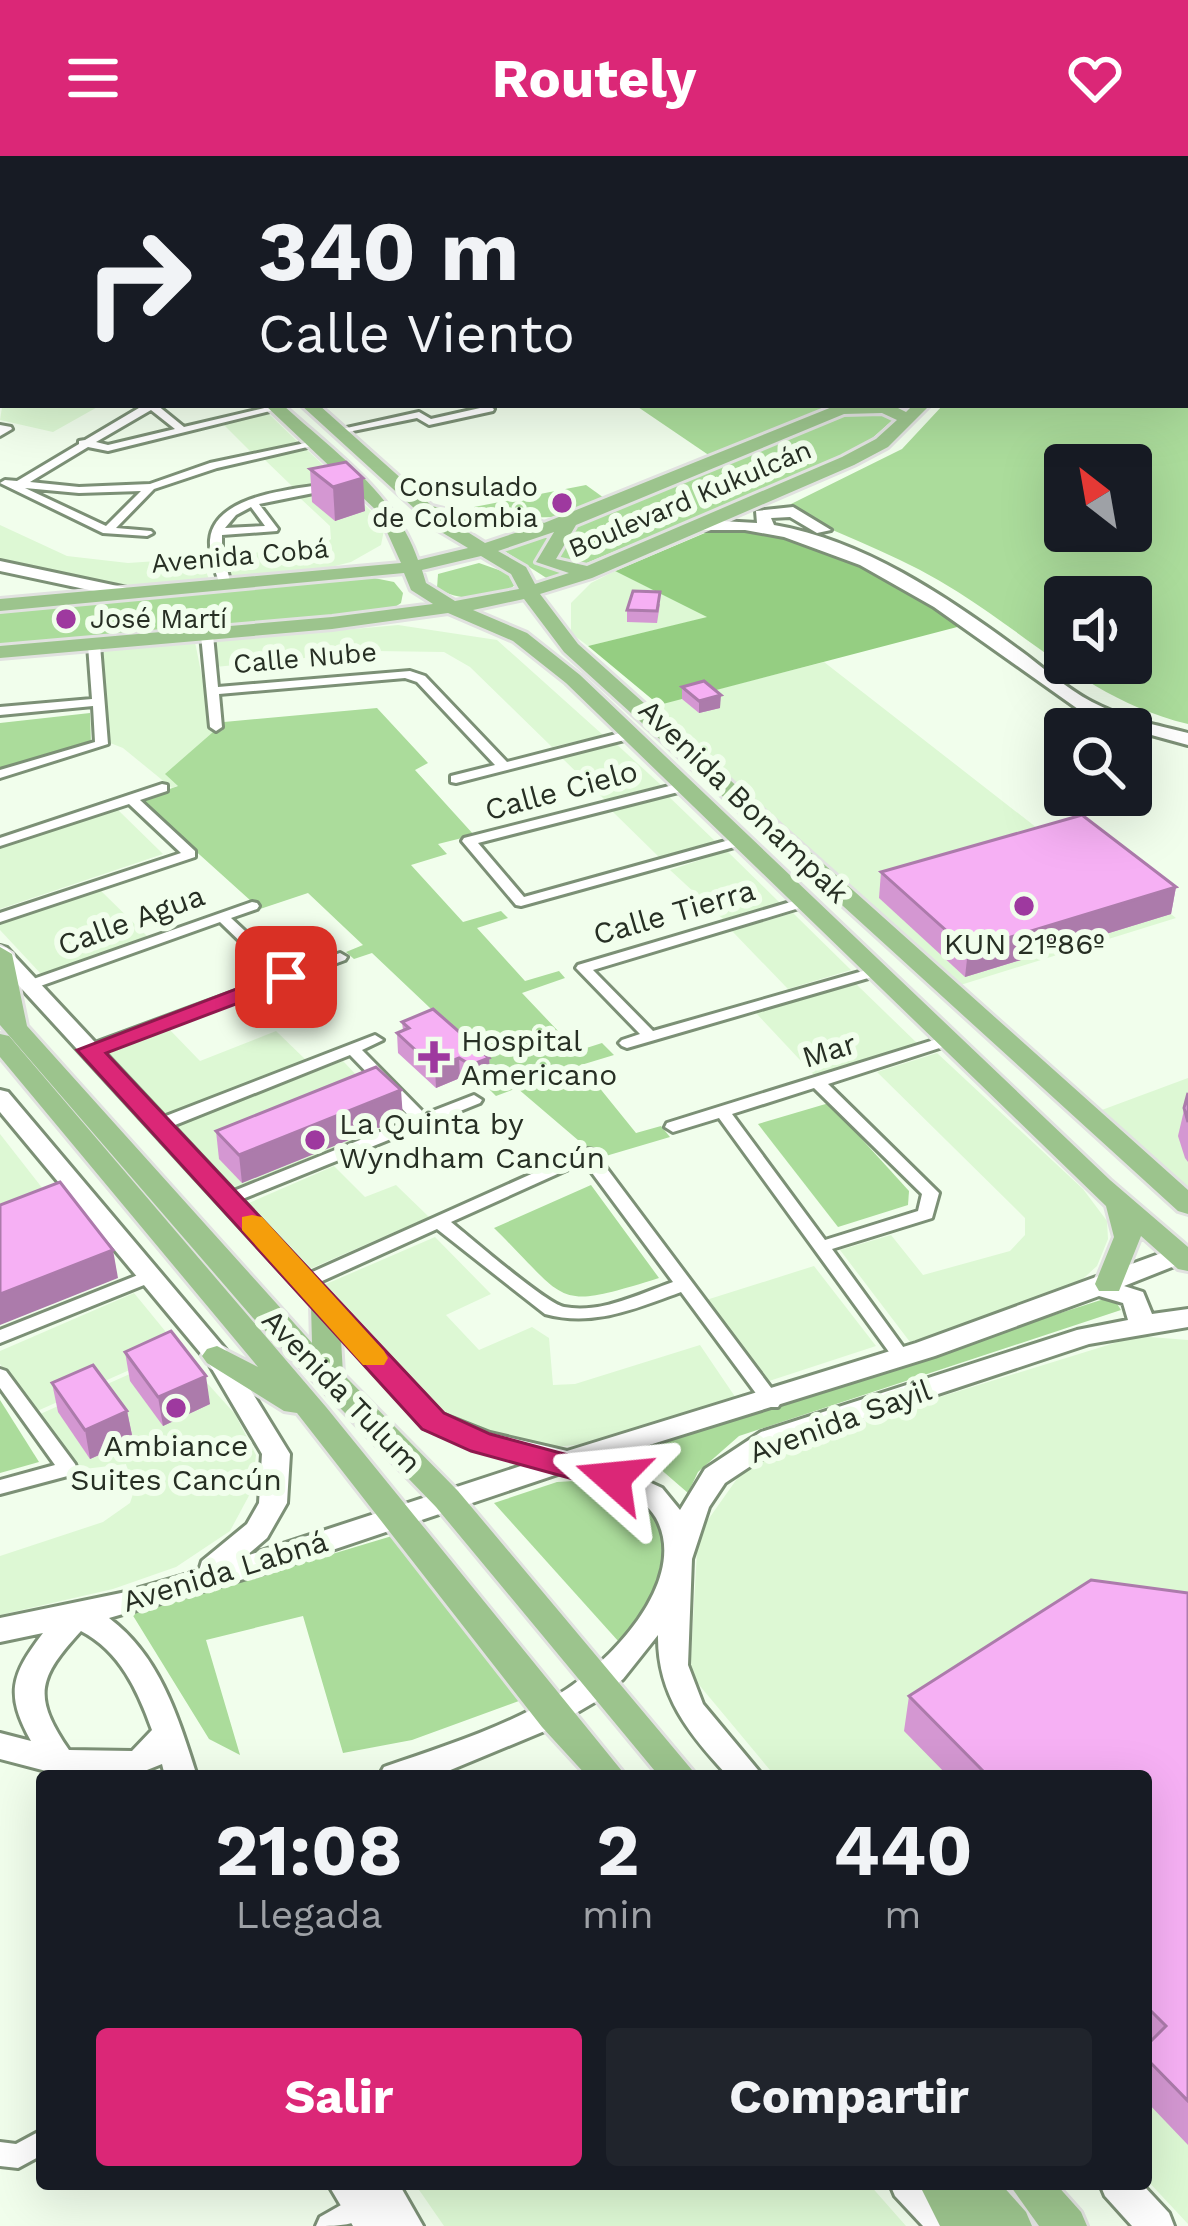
<!DOCTYPE html>
<html lang="es">
<meta charset="utf-8">
<style>
body{margin:0;font-family:"Work Sans",sans-serif;background:#20242c;color:#f1f3f6;height:100vh;display:flex;flex-direction:column;font-size:45px;white-space:nowrap}
*{box-sizing:border-box;margin:0}
p{font-size:39px;color:#9ea1a6}
.icon{flex:none;width:66px;height:66px;fill:none;stroke:currentColor;stroke-width:2;stroke-linecap:round;stroke-linejoin:round}
.map{position:relative;flex:1;overflow:hidden}
.panel{position:absolute;left:36px;top:1614px;width:1116px;height:420px;display:flex;flex-direction:column;background:#171b24;border-radius:12px;box-shadow:0 12px 48px #0002}
.panel>*{flex:none}
.guide{position:absolute;left:0px;top:0px;width:1188px;height:252px;box-shadow:0 12px 48px #0002;background:#171b24;color:#f1f3f6;overflow:hidden}
.needle{width:78px;rotate:329deg}
.buttons{position:absolute;left:1044px;top:288px;display:grid;gap:24px}
.buttons a{display:grid;place-items:center;width:108px;height:108px;border-radius:12px;background:#171b24;box-shadow:0 12px 48px #0002;font-size:60px}
.pin{position:absolute;display:grid;place-items:center;width:102px;height:102px;color:#fff;margin:-51px;border-radius:24px;box-shadow:0 6px 18px #0006}
.me{position:absolute;width:132px;margin:-66px;rotate:288deg;stroke-linejoin:round;filter:drop-shadow(0 0 9px #0008)}
.turn{display:flex;align-items:center;gap:42px;height:252px;padding:0 60px;font-size:54px}
.turn .icon{width:156px;height:156px;stroke-width:2.5}
.turn b{display:block;font-size:84px;line-height:102px}
.eta{display:flex;justify-content:space-evenly;align-items:center;height:204px;text-align:center}
.eta b{font-size:72px;font-weight:700;line-height:84px}
.cta{display:flex;gap:24px;margin-top:auto;padding:24px 60px}
.cta a{flex:1;height:138px;border-radius:12px;background:#db2777;color:#fff;font-size:48px;font-weight:700;line-height:138px;text-align:center}
.cta a+a{background:#20242c;color:#f1f3f6}
header{display:flex;justify-content:space-between;align-items:center;height:156px;padding:0 60px;background:#db2777;color:#fff;font-size:54px;font-weight:700}
.map>svg:first-child{display:block}
</style>
<header><svg class="icon" aria-label="menu" viewBox="0 0 24 24"><path d="M4 6h16M4 12h16M4 18h16"/></svg>Routely<svg class="icon" aria-label="heart" viewBox="0 0 24 24"><path d="M12 20l-8-8c-3-5 5-10 8-4 3-6 11-1 8 4z"/></svg></header>
<div class="map">
<svg width="1188" height="2070" viewBox="0 0 1188 2070">
<rect width="100%" height="100%" fill="#f1feec"/>
<!-- built -->
<g fill="#ddf8d4">
<polygon points="3,245 3,249 101,249 53,276 0,264"/>
<polygon points="269,258 299,287 251,296 222,267"/>
<polygon points="306,293 338,323 294,332 263,302"/>
<polygon points="348,332 385,369 381,389 351,406 307,417 228,424 225,399 320,392 331,383 330,370 300,342"/>
<polygon points="0,369 67,400 128,407 201,402 210,426 100,433 0,408"/>
<polygon points="615,415 709,461 588,490 571,477 571,447 591,427"/>
<polygon points="398,469 497,484 603,579 552,591 470,511 444,496 376,495 215,511 210,486"/>
<polygon points="195,486 213,576 166,618 179,629 172,632 123,592 105,585 93,496"/>
<polygon points="824,506 1055,686 1072,681 1176,762 954,831 652,550"/>
<polygon points="613,585 661,629 605,644 560,600"/>
<polygon points="666,638 716,686 659,701 610,653"/>
<polygon points="117,653 163,698 0,753 0,692"/>
<polygon points="727,695 780,747 723,763 670,714"/>
<polygon points="99,733 148,781 42,819 0,774 0,768"/>
<polygon points="793,757 851,814 788,833 732,775"/>
<polygon points="854,826 918,888 815,920 755,856"/>
<polygon points="169,873 200,905 276,875 307,905 163,963 104,899"/>
<polygon points="937,897 1083,1033 1107,1065 1108,1083 1097,1110 1074,1131 1045,1146 910,1186 840,1094 891,1079 923,1119 1010,1095 1025,1079 1025,1062 877,916"/>
<polygon points="343,905 399,964 229,1036 171,972"/>
<polygon points="1188,922 1188,1035 1091,958"/>
<polygon points="0,978 50,1042 0,1061"/>
<polygon points="334,1010 365,1041 396,1029 429,1061 303,1116 242,1050"/>
<polygon points="435,1081 491,1138 446,1159 479,1194 532,1171 549,1182 553,1229 575,1228 700,1189 742,1251 601,1286 546,1292 462,1273 435,1261 317,1132"/>
<polygon points="814,1110 876,1190 763,1227 703,1145"/>
<polygon points="134,1137 179,1192 35,1256 0,1208 0,1195"/>
<polygon points="1137,1180 1188,1184 1188,2068 1146,2023 1146,1620 775,1620 690,1518 698,1378 746,1310 901,1253"/>
<polygon points="179,1196 235,1258 256,1299 252,1334 230,1375 176,1411 113,1433 0,1459 0,1400 103,1366 130,1347 133,1338 126,1308 76,1314 38,1259"/>
<polygon points="415,2028 869,2028 906,2070 444,2070"/>
</g>
<!-- green -->
<g fill="#abdc9b" fill-rule="evenodd">
<polygon points="213,0 1188,0 1188,101 1185,3"/>
<path d="M1188 136V568C1094 545 1037 486 958 436 908 404 853 383 799 360L791 348 902 293 943 249H1185ZM1065 309H1131V375H1065ZM1065 441H1131V507H1065Z"/>
<polygon points="635,249 839,249 713,302"/>
<polygon points="872,255 896,261 859,294 548,423 503,394 851,257"/>
<polygon points="586,329 611,347 562,361 477,362 474,351"/>
<path d="M479 407 516 420V428C497 446 458 446 437 432L438 418Z"/>
<polygon points="364,420 394,426 403,437 401,447 383,459 0,492 0,452"/>
<polygon points="377,552 428,607 415,614 474,679 438,688 447,698 411,709 463,766 501,755 508,762 477,772 525,825 559,815 565,822 522,837 577,895 602,887 614,899 581,909 636,977 661,970 670,981 599,1002 517,932 496,940 487,931 505,923 372,797 354,803 346,796 363,789 308,737 260,753 139,644 178,630 165,618 213,576 222,575 224,566"/>
<polygon points="90,557 91,588 0,614 0,567"/>
<polygon points="829,947 909,1035 908,1049 838,1071 758,968"/>
<path d="M591 1029 659 1122C553 1155 570 1147 494 1072Z"/>
<polygon points="1104,1143 1116,1146 1121,1154 739,1280 698,1316 688,1337 658,1311 616,1300"/>
<polygon points="0,1244 39,1306 0,1317"/>
<path d="M591 1324C693 1346 673 1420 619 1486L494 1347 557 1326Z"/>
<polygon points="392,1380 527,1542 412,1584 343,1597 303,1460 206,1484 240,1599 209,1583 132,1458"/>
</g>
<!-- forest -->
<path fill="#95ce82" d="M712 374C807 373 885 414 961 470L659 549 588 490 707 461 615 415Z"/>
<g fill="none" stroke-linecap="round" stroke-linejoin="round">
<defs>
<g id="street">
<polygon points="200,0 209,0 212,3 203,3"/>
<rect x="0" y="62" width="3" height="6"/>
<rect x="0" y="79" width="3" height="6"/>
<polygon points="3,109 3,115 0,116 0,110"/>
<polygon points="3,145 3,152 0,153 0,146"/>
<polygon points="3,169 3,175 0,176 0,170"/>
<path d="M144 249H157L184 271 277 249 282 252 108 295 88 291 30 326 79 331 150 328 210 307 315 285 320 288 217 312 154 333 116 372 151 375 153 377 147 380 103 377 0 327 5 324 17 325 79 288V285L85 284ZM151 254 175 273 108 289 96 286ZM25 332 79 337 141 335 106 370Z"/>
<polygon points="489,250 494,253 493,255 429,269 417,262 338,278 333,275 419,256 431,263"/>
<polygon points="0,269 11,271 12,273 0,280"/>
<path d="M334 327 339 330 338 332 259 348 278 373 277 375 222 379V393L231 429 221 431C216 418 209 399 210 384 214 337 299 333 334 327ZM251 351 265 370 225 372 236 359Z"/>
<polygon points="207,475 213,479 218,531 410,515 425,520 507,606 632,574 638,578 636,581 456,627 451,626 451,620 495,609 417,526 405,522 219,538 222,571 216,575 210,571 201,479"/>
<polygon points="94,485 100,489 108,588 0,622 0,614 95,586 93,550 0,559 0,551 92,543 88,489"/>
<polygon points="685,626 690,627 690,633 478,687 524,741 740,681 747,685 745,688 521,750 516,749 462,685 464,682"/>
<polygon points="162,628 167,629 167,635 140,644 195,695 195,701 0,766 0,757 181,697 129,648 0,690 0,682"/>
<polygon points="804,742 809,743 811,746 809,749 593,814 653,875 877,811 884,815 882,818 627,892 622,890 619,887 622,884 640,878 576,812 578,809"/>
<polygon points="252,746 257,747 259,750 257,753 231,762 288,815 340,797 347,801 345,804 89,899 81,894 84,891 276,820 220,766 32,833 27,834 20,830 22,827"/>
<polygon points="375,879 383,884 362,894 425,958 474,939 482,944 480,947 230,1048 222,1043 224,1039 412,963 350,899 165,973 159,974 151,969 153,965"/>
<path d="M950 879 958 884 955 887 828 928 939 1037 932 1062 832 1093 909 1199 912 1203 909 1207H897L719 962 673 976 665 971 667 967ZM814 932 922 1038 918 1055 825 1084 732 958Z"/>
<path d="M587 993 593 994 778 1241 781 1246 778 1251H766L681 1136C635 1153 593 1171 545 1158L437 1073 311 1130H299L296 1126 299 1122ZM584 1006 673 1126C639 1138 601 1158 564 1151 545 1147 471 1082 451 1066Z"/>
<polygon points="148,1115 157,1121 154,1125 0,1187 0,1174"/>
<polygon points="0,1213 6,1215 75,1308 77,1313 75,1318 0,1338 0,1324 55,1309 0,1232"/>
<polygon points="42,1974 42,1999 18,2012 0,2010 0,1986 16,1988"/>
<path d="M364 2036 373 2039 376 2048C365 2070 340 2070 316 2070L320 2061Z"/>
</g>
<g id="secondary">
<rect x="0" y="12" width="3" height="8"/>
<path d="M793 351 831 374 817 377 790 361 771 362 774 369C863 384 946 440 1018 493 1043 511 1065 532 1092 546 1122 562 1155 569 1188 577V589L1115 569 1078 553 934 451 860 409 784 381 745 374H703L695 369 703 364 757 367 756 355Z"/>
<polygon points="0,405 127,432 135,437 127,442 0,415"/>
<path d="M0 790 7 792 442 1258 490 1277 567 1295 916 1187 1178 1091 1187 1093V1105L1124 1130 1143 1136 1152 1158 1188 1153V1171L1089 1188 781 1290 725 1327 709 1351 692 1403 688 1509 703 1548 763 1620H728C689 1578 657 1539 658 1479L623 1523 600 1543 547 1574 436 1620H379L384 1611C442 1591 503 1572 556 1540 607 1510 691 1425 656 1362 640 1334 596 1322 567 1315L261 1418 109 1462C160 1500 178 1561 197 1620H165L162 1608 132 1620H53L50 1616 0 1603V1577L31 1585C5 1538 11 1519 43 1477L0 1486V1462L126 1436 199 1415 202 1405 247 1368 259 1347 262 1298 208 1206 0 956V934L8 936 226 1194 290 1298 287 1347 267 1382 246 1400 530 1307 477 1293 424 1272 0 809ZM1099 1140 1123 1147 1128 1164 1077 1174 761 1276 705 1313 680 1354 662 1332 601 1304 935 1200ZM81 1475C120 1495 138 1535 152 1574L132 1595 69 1594C32 1540 38 1522 81 1475Z"/>
<polygon points="328,2028 399,2028 423,2070 353,2070"/>
<polygon points="890,2028 932,2028 960,2057 965,2070 923,2070 895,2040"/>
<polygon points="1100,2028 1142,2028 1169,2057 1174,2070 1132,2070 1105,2040"/>
</g>
<g id="primary">
<polygon points="49,0 61,0 62,3 50,3"/>
<polygon points="0,2 4,3 3,12 0,11"/>
<polygon points="1185,117 1188,117 1185,126"/>
<path d="M265 249H283C333 295 395 337 418 404L468 392 438 374 301 249H319L432 350 475 361 535 363 544 367 837 249H892L906 256 913 249H930L888 291 854 309 592 422 540 438 578 488 1188 1034V1058L1178 1055 564 496 524 443 473 454 527 477 580 519 1110 1024 1188 1091V1115L1178 1113 1141 1080 1119 1135H1099L1095 1128 1114 1081 1106 1050 566 527 513 485 448 457 332 473 0 502V490L332 461 433 448 411 434 404 417 0 455V443L401 407 378 356ZM882 257 897 264 876 283 842 301 587 410 556 403 576 369 844 258ZM447 363 473 371 527 373 485 387ZM554 376 536 406 569 417 535 428 526 411 498 395ZM481 400 511 418 519 433 455 445 426 427 422 414Z"/>
<polygon points="0,791 12,798 27,870 312,1187 311,1149 315,1142 335,1142 339,1149 343,1218 458,1335 697,1620 659,1620 436,1351 253,1162 0,869"/>
<polygon points="0,878 9,880 326,1251 626,1620 587,1620 542,1571 297,1257 284,1255 207,1207 202,1200 207,1193 217,1190 258,1211 0,901"/>
<polygon points="919,2028 1001,2028 1026,2056 1032,2070 940,2070"/>
<polygon points="1009,2028 1056,2028 1081,2056 1087,2070 1039,2070"/>
</g>
</defs>
<!-- street casing -->
<use href="#street" stroke="#7c9076" stroke-width="6"/>
<!-- secondary casing -->
<use href="#secondary" stroke="#7c9076" stroke-width="6"/>
<!-- primary casing -->
<use href="#primary" stroke="#e1e2e0" stroke-width="6"/>
<!-- street -->
<use href="#street" fill="#fff" fill-rule="evenodd"/>
<!-- secondary -->
<use href="#secondary" fill="#fff" fill-rule="evenodd"/>
<!-- primary -->
<use href="#primary" fill="#9cc48d" fill-rule="evenodd"/>
</g>
<!-- wall -->
<g fill="#d497d2">
<polygon points="310,313 365,355 335,365 312,346"/>
<polygon points="660,448 657,467 627,466 627,454"/>
<polygon points="682,531 720,552 699,557 682,543"/>
<polygon points="881,716 1176,731 1171,758 965,821 879,742"/>
<polygon points="402,866 489,902 490,923 472,930 460,922 436,932 398,897 397,877 403,874"/>
<polygon points="1188,937 1188,1006 1185,1002 1178,980"/>
<polygon points="403,962 242,1027 219,1003 216,975"/>
<polygon points="125,1196 210,1248 163,1270 130,1225"/>
<polygon points="52,1227 127,1255 133,1284 90,1303 58,1256"/>
<polygon points="1188,1437 1188,1989 1146,1945 1146,1620 948,1620 904,1575 909,1540"/>
</g>
<!-- shaded-wall -->
<g fill="#ac7bab">
<polygon points="363,322 365,355 335,365 333,331"/>
<polygon points="721,539 720,552 699,557 699,545"/>
<polygon points="1176,731 1171,758 965,821 968,794"/>
<polygon points="459,902 460,922 436,932 435,912"/>
<polygon points="489,902 490,923 472,930 471,909"/>
<polygon points="401,934 403,962 242,1027 239,999"/>
<polygon points="113,1094 118,1122 0,1169 0,1138"/>
<polygon points="206,1220 210,1248 163,1270 158,1241"/>
<polygon points="127,1255 133,1284 90,1303 85,1274"/>
</g>
<!-- building -->
<g fill="#f6b0f4" stroke="#ac7bab" stroke-width="3">
<polygon points="346,306 363,322 333,331 310,313"/>
<polygon points="633,435 660,436 657,455 627,454"/>
<polygon points="704,525 721,539 699,545 682,531"/>
<polygon points="1082,659 1176,731 968,794 881,716"/>
<polygon points="433,853 489,902 471,909 459,902 435,912 397,877 409,872 402,866"/>
<polygon points="376,911 401,934 239,999 216,975"/>
<polygon points="1188,937 1188,966 1184,952"/>
<polygon points="60,1026 113,1094 0,1138 0,1049"/>
<polygon points="171,1175 206,1220 158,1241 125,1196"/>
<polygon points="93,1209 127,1255 85,1274 52,1227"/>
<polygon points="1091,1424 1188,1437 1188,1945 1146,1902 1146,1890 1166,1870 1146,1850 1146,1620 988,1620 909,1540"/>
</g>
<!-- route -->
<polygon fill="#db2777" stroke="#8e194d" stroke-width="3" points="286,814 298,821 294,826 106,897 444,1257 490,1278 624,1314 628,1322 624,1330 613,1334 471,1295 422,1273 77,894"/>
<!-- slow -->
<polygon fill="#f59e0b" points="252,1059 262,1061 384,1195 388,1202 384,1209 363,1209 242,1074 242,1061"/>
<!-- markers -->
<g fill="#9e399f" stroke="#f1feec" stroke-width="4.5">
<circle cx="562" cy="347" r="12"/>
<circle cx="66" cy="463" r="12"/>
<circle cx="1024" cy="750" r="12"/>
<path d="M428 883h12v12h12v12h-12v12h-12v-12h-12v-12h12z"/>
<circle cx="315" cy="984" r="12"/>
<circle cx="176" cy="1252" r="12"/>
</g>
<g text-anchor="middle" dominant-baseline="central" stroke-width="12" stroke-linejoin="round" paint-order="stroke">
<!-- far-poi labels -->
<g font-size="27" fill="#272f24" stroke="#f1feec" text-anchor="end">
<text x="538" y="331">Consulado<tspan x="538" dy="31">de Colombia</tspan></text>
<text x="90" y="463" text-anchor="start">José Martí</text>
</g>
<!-- far-street labels -->
<g font-size="27" fill="#272f24" stroke="#f1feec">
<text transform="translate(690 343) rotate(-23)">Boulevard Kukulcán</text>
<text transform="translate(240 400) rotate(-5)">Avenida Cobá</text>
<text transform="translate(305 502) rotate(-5)">Calle Nube</text>
</g>
<!-- street labels -->
<g font-size="30" fill="#272f24" stroke="#f1feec">
<text transform="translate(561 634) rotate(-15)">Calle Cielo</text>
<text transform="translate(744 645) rotate(44)">Avenida Bonampak</text>
<text transform="translate(674 756) rotate(-16)">Calle Tierra</text>
<text transform="translate(131 764) rotate(-20)">Calle Agua</text>
<text transform="translate(829 894) rotate(-17)">Mar</text>
<text transform="translate(342 1235) rotate(46)">Avenida Tulum</text>
<text transform="translate(840 1265) rotate(-20)">Avenida Sayil</text>
<text transform="translate(225 1415) rotate(-17)">Avenida Labná</text>
</g>
<!-- poi labels -->
<g font-size="30" fill="#272f24" stroke="#f1feec">
<text x="1024" y="787">KUN 21º86º</text>
<text x="461" y="884" text-anchor="start">Hospital<tspan x="461" dy="34">Americano</tspan></text>
<text x="339" y="967" text-anchor="start">La Quinta by<tspan x="339" dy="34">Wyndham Cancún</tspan></text>
<text x="176" y="1289">Ambiance<tspan x="176" dy="34">Suites Cancún</tspan></text>
</g>
</g>
</svg>
<div class="buttons">
<a><svg class="needle" viewBox="-14 -14 28 28"><path d="M0-13l5 13h-10z" fill="#e53935"/><path d="M0 13l5-13h-10z" fill="#9ea1a6"/></svg></a>
<a><svg class="icon" aria-label="sound" viewBox="0 0 24 24"><path d="M4 9h4l5-4v14l-5-4H4zM17 9q2 3 0 6"/></svg></a>
<a><svg class="icon" aria-label="search" viewBox="0 0 24 24"><circle cx="10" cy="10" r="6"/><path d="M15 15l6 6"/></svg></a>
</div>
<div class="pin" style="left:286px;top:821px;background:#d93025"><svg class="icon" aria-label="arrive" viewBox="0 0 24 24"><path d="M6 21V4h12l-3 4 3 4H6"/></svg></div>
<svg class="me" style="left:613px;top:1322px" viewBox="-20 -20 40 40"><path d="M0-17L14 15 0 8-14 15z" fill="#db2777" stroke="#fff" stroke-width="4"/></svg>
<div class="guide">
<div class="turn"><svg class="icon" aria-label="right" viewBox="0 0 24 24"><path d="M7 20v-9h11M14 6l5 5-5 5"/></svg><div><b>340 m</b>Calle Viento</div></div>
</div>
<section class="panel">
<div class="eta">
<div><b>21:08</b><p>Llegada</p></div>
<div><b>2</b><p>min</p></div>
<div><b>440</b><p>m</p></div>
</div>
<div class="cta"><a>Salir</a><a>Compartir</a></div>
</section>
</div>
